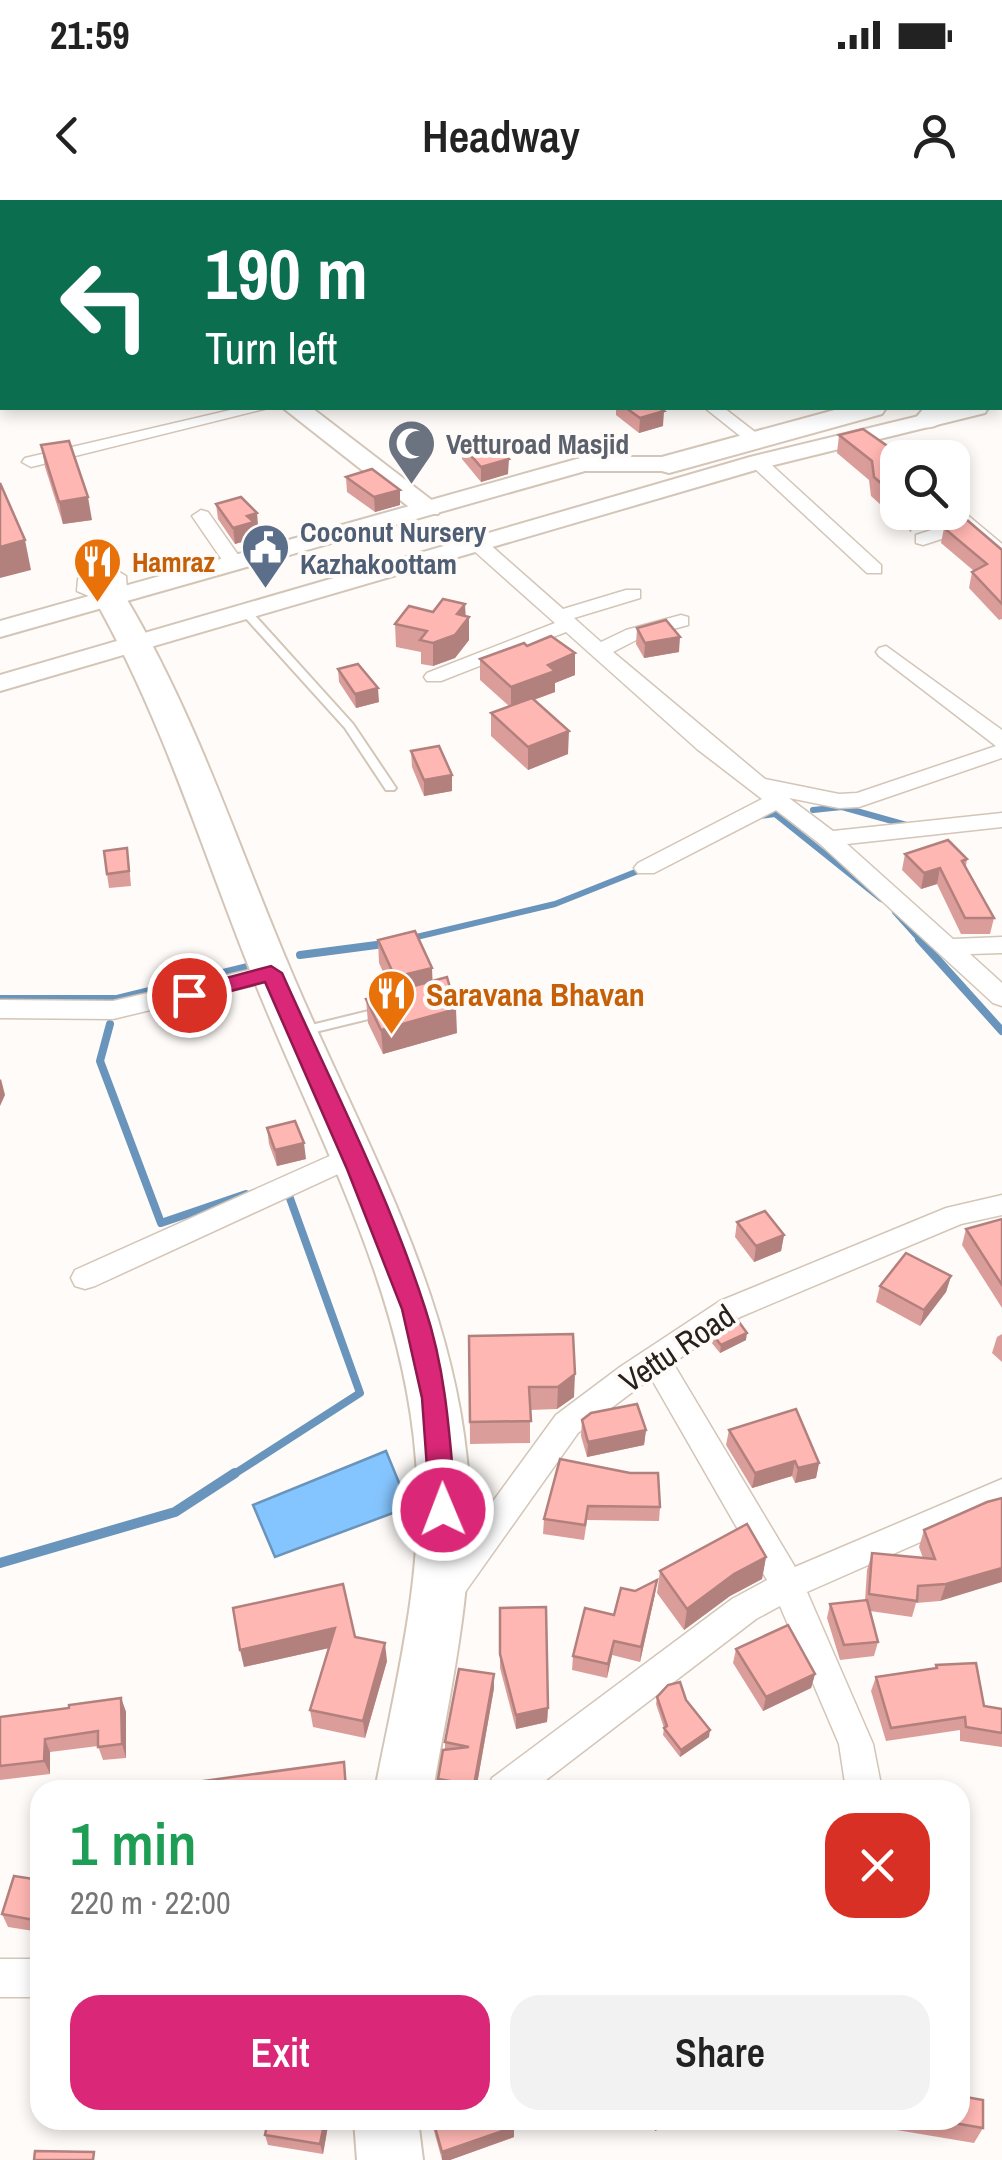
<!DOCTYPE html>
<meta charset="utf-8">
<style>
body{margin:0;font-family:"Archivo Narrow",sans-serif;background:#f2f2f2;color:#222;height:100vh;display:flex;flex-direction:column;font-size:38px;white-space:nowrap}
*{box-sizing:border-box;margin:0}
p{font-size:32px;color:#767676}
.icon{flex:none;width:55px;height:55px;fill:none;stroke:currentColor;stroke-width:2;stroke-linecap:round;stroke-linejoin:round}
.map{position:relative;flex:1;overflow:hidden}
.details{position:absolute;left:30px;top:1580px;width:940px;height:350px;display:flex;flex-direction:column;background:#fff;border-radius:30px;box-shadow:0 5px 15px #0003}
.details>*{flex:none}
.banner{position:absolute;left:0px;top:0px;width:1002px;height:210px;box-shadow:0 5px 15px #0003;background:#0b6e4f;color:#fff;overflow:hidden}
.controls{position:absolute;left:880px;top:240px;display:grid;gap:20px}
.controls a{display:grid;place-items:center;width:90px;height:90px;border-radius:20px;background:#fff;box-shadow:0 5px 15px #0003;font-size:50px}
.pin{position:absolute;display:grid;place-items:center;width:85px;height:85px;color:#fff;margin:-42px;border:5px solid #fff;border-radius:50%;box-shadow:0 2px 10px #0007}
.me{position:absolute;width:110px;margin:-55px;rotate:359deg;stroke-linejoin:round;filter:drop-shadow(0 0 8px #0008)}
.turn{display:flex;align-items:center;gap:35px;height:210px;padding:0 40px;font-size:45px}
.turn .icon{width:130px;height:130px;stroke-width:2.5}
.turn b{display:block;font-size:70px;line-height:85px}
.round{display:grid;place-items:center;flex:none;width:105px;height:105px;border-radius:30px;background:#f2f2f2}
.overview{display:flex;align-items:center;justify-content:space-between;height:170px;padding:0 40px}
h1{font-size:60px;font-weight:600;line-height:75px;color:#1e9e55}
.button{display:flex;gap:20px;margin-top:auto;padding:20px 40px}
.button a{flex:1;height:115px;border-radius:30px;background:#db2777;color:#fff;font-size:40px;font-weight:600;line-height:115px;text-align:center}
.button a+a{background:#f2f2f2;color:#222}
.status{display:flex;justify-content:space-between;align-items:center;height:70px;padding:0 50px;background:#fff;direction:ltr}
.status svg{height:28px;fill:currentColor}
header{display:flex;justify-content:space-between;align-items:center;height:130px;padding:0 40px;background:#fff;font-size:45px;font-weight:600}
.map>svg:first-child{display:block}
</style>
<div class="status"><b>21:59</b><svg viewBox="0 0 49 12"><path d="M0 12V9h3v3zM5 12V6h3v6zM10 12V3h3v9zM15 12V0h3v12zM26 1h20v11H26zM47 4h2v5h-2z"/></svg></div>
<header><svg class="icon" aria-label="back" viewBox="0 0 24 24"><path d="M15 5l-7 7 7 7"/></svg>Headway<svg class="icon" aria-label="person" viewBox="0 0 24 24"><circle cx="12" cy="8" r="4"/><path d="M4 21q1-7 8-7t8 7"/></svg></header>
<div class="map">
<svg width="1002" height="1960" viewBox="0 0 1002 1960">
<rect width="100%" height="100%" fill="#fefbf8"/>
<!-- water -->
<polygon fill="#85c5ff" stroke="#6994bb" stroke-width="2.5" points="386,1251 409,1307 275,1357 253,1305"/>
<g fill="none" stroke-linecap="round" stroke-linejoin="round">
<!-- stream-far2 -->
<g stroke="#6994bb" stroke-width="6">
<polyline points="813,610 842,607 910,626"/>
<polyline points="760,616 775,614 881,699"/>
<polyline points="895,712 922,742"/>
<polyline points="408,739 555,704 643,669"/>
</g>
<!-- stream-far1 -->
<g stroke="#6994bb" stroke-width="8">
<polyline points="919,739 1002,831"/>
<polyline points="300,755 384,744"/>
<polyline points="0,799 117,799 256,765"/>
<polyline points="110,824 100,861 161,1023 246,994"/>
<polyline points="231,1276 360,1193 287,990"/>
</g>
<!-- stream -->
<polyline stroke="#6994bb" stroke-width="10" points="0,1363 175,1312 235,1273"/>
<defs>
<g id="service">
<polygon points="246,409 250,410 353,524 396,588 394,590 386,590 345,528 242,414 242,410"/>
<polygon points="385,807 389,808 391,811 389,814 299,836 293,832 299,828"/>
</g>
<g id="minor">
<polygon points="517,0 535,0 536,2 518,2"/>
<polygon points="668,0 684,0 685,2 669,2"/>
<polygon points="841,0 857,0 858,2 842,2"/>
<polygon points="2,104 2,114 0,115 0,105"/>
<polygon points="1000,134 1002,135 1002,146 1000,145"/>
<polygon points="239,208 268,208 31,267 22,262 25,258"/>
<polygon points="705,208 724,208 764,239 761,243 749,243"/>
<polygon points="758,257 764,258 881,365 881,373 867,373 752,266 749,262"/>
<polygon points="952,302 1002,344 1002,360 966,331 923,345 916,343 916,335 956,322 946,312 952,312"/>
<polygon points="201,310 208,312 241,359 241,367 227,367 192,316"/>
<polygon points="480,340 487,342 563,409 626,390 640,390 640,398 574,418 601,442 626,430 681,415 688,417 688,425 640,438 613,452 765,579 839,594 857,593 996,546 879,456 876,452 879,448 886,446 1002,530 1002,558 859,607 839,608 789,598 833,631 1002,613 1002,627 847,644 953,739 1002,737 1002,753 970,754 1002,783 1002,806 993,803 820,644 776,610 654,673 638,673 634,668 638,663 762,599 697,549 566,432 441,481 427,481 424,477 427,473 555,423 473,350 473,342"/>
<polygon points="116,370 126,376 127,391 117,402 103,402 77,391 78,379"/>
<polygon points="271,765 283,773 280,779 113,819 0,818 0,800 113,801"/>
<polygon points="352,946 362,949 366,956 362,963 95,1086 85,1089 75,1086 71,1078 75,1070"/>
<polygon points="1002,995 1002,1015 961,1024 740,1117 673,1163 795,1367 1002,1279 1002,1306 807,1392 873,1544 882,1590 846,1590 839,1544 780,1406 756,1419 533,1590 487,1590 492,1578 732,1399 767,1380 651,1178 578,1233 458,1402 446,1407 434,1402 430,1392 434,1382 556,1215 620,1167 720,1101 946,1008"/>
<rect x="0" y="1759" width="40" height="38"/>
</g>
<g id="tertiary">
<polygon points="952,208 988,208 985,213 766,267 0,491 0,475 750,257"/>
<polygon points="584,257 669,257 681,264 669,271 585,271 0,437 0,421"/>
</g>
<g id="secondary">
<polygon points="0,1 4,2 2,17 0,16"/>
<polygon points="283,208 312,208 442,308 438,314 418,314"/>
</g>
<g id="primary">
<path d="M110 388 122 391 126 398C198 519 239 650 294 778 361 935 450 1087 467 1260 478 1370 452 1482 433 1590H375C396 1482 425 1371 416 1260 403 1087 315 933 252 775 201 647 162 518 94 398L98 391Z"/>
<polygon points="354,1920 418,1920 423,1960 357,1960"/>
</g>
<g id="trunk">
<polygon points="842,208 886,208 882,214 669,273 658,270 654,264 658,258"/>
<path d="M924 208H953C943 222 936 231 918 226L914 220Z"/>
</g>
</defs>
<!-- service casing -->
<use href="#service" stroke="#d3c5b7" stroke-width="4"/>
<!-- minor casing -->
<use href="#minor" stroke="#d3c5b7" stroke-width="3"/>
<!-- tertiary casing -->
<use href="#tertiary" stroke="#d3c5b7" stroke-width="4"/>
<!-- secondary casing -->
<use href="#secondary" stroke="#d3c5b7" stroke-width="4"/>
<!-- primary casing -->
<use href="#primary" stroke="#d3c5b7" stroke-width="4"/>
<!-- trunk casing -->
<use href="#trunk" stroke="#d3c5b7" stroke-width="4"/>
<!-- service -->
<use href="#service" fill="#fff" fill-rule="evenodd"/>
<!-- minor -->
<use href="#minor" fill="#fff" fill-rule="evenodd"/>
<!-- tertiary -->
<use href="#tertiary" fill="#fff" fill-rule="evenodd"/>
<!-- secondary -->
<use href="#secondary" fill="#fff" fill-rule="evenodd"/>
<!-- primary -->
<use href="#primary" fill="#fff" fill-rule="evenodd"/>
<!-- trunk -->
<use href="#trunk" fill="#fff" fill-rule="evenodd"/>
</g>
<!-- wall -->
<g fill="#db9d9a">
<polygon points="616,208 659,208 663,226 639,233 616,215"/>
<polygon points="839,235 898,258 898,312 948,312 947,321 924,328 914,319 911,332 871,296 869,280 837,253"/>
<polygon points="461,244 508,274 481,282 462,259"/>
<polygon points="41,245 92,320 63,324 45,267"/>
<polygon points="346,277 400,290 400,305 375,312 347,292"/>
<polygon points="216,304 257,313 258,328 254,329 255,338 235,344 218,319"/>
<polygon points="944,328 1002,350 1002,419 999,420 969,388 972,372 974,371 941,343"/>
<polygon points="433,412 465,416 469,440 455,458 433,466 421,464 421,452 396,447 395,424"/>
<polygon points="637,428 679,452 644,458 636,444"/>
<polygon points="527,446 575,453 575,475 555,483 555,492 534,500 568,554 528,570 491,536 491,513 509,506 480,480 480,459"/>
<polygon points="338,469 379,502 356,508 339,482"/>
<polygon points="411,551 452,575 452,591 424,596 412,567"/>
<polygon points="905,654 967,659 966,666 994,718 990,734 961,734 937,684 921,689 902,670"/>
<polygon points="129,663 131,686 109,688 107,674"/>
<polygon points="378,740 432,768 432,781 457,833 383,854 368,823 366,799 392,792 379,763"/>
<polygon points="267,928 306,959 277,966 269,944"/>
<polygon points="1002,1019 1002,1108 962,1045 966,1029"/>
<polygon points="737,1022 784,1035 781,1051 754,1062 735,1037"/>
<polygon points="951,1076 946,1092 920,1126 876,1102 880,1086"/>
<polygon points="573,1134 574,1197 557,1209 530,1210 530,1243 470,1244 469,1136"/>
<polygon points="712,1134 746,1140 720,1153 711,1142"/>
<polygon points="1002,1134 1002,1162 992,1153 997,1137"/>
<polygon points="582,1220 646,1230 644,1245 587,1257 581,1236"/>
<polygon points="729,1230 819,1263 816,1278 795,1283 792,1276 752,1288 726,1245"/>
<polygon points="560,1259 660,1307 659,1321 587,1320 584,1340 543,1334 544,1319"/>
<polygon points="987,1302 940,1401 916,1403 912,1417 870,1411 878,1442 874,1456 840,1460 827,1418 830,1404 865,1401 867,1370 872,1353 923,1358 919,1347 924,1330"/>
<polygon points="766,1357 762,1379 730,1396 684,1430 657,1393 660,1371"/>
<polygon points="655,1394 640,1462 612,1455 607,1478 572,1470 573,1456 614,1415"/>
<polygon points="500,1408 548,1508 547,1522 516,1529 500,1468"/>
<polygon points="355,1437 387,1461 365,1538 313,1527 310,1510 329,1448 244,1467"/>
<polygon points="736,1449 815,1474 811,1488 763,1511 733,1463"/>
<polygon points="936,1465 984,1506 1002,1509 1002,1547 960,1541 960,1530 886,1541 871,1491 876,1477 935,1468"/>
<polygon points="494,1488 476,1590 438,1590 438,1579 445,1550 445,1542"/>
<polygon points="657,1497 686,1500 709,1537 680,1557 663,1535 664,1528 656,1504"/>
<polygon points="121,1498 126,1512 126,1558 103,1560 98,1546 50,1552 50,1574 0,1580 0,1517 69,1508"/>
<polygon points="40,1680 40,1732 8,1727 2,1714"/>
<polygon points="329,1920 323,1954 268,1945 265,1935"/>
<polygon points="431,1920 512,1920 514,1927 514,1937 450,1960 442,1960"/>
<polygon points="651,1920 678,1920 655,1931"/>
<polygon points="837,1920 960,1920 983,1928 974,1943"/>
</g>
<!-- shaded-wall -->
<g fill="#b2807d">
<polygon points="664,211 663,226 639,233 640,218"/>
<polygon points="509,259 508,274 481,282 481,267"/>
<polygon points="400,290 400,305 375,312 374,297"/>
<polygon points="88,297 92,320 63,324 59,302"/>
<polygon points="948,312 947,321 924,328 927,313"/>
<polygon points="257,313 258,328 254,329 255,338 235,344 233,328 247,316"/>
<polygon points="25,340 31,370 0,378 0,347"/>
<polygon points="465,404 466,421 469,417 469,440 455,458 433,466 433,443"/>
<polygon points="680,437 679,452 644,458 645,443"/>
<polygon points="575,453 575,475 555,483 555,492 511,508 511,487 548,465"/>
<polygon points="378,488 379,502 356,508 355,494"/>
<polygon points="569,531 568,554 528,570 528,547"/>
<polygon points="452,575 452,591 424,596 424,580"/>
<polygon points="940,668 937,684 921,689 924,673"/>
<polygon points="432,768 433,792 396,801 395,777"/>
<polygon points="456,809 457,833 383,854 381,830"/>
<polygon points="1,879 5,895 0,906 0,880"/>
<polygon points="304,943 306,959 277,966 275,950"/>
<polygon points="784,1035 781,1051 754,1062 756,1046"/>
<polygon points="951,1076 946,1092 920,1126 924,1110"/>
<polygon points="747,1133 746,1140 720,1153 721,1145"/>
<polygon points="575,1174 574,1197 557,1209 558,1187"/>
<polygon points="646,1230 644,1245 587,1257 588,1242"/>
<polygon points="795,1261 792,1276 752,1288 755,1273"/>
<polygon points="819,1263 816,1278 795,1283 798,1268"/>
<polygon points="766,1357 762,1379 730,1396 684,1430 687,1409 734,1374"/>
<polygon points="1002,1368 1002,1382 940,1401 946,1384"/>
<polygon points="657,1380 655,1394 640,1462 641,1447"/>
<polygon points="335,1428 338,1446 244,1467 240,1450"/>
<polygon points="614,1441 612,1455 607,1478 608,1464"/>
<polygon points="385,1443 387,1461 365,1538 363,1521"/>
<polygon points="494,1474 494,1488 476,1590 474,1590"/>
<polygon points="815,1474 811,1488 763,1511 766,1497"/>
<polygon points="121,1498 126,1512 126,1558 122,1544"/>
<polygon points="548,1508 547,1522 516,1529 516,1515"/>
<polygon points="710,1530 709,1537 680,1557 681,1550"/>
<polygon points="45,1539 50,1552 50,1574 44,1561"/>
<polygon points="325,1920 329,1920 323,1954 320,1944"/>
<polygon points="657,1920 678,1920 655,1931"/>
<polygon points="514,1927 514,1937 450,1960 442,1960 442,1952"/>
</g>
<!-- building -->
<g fill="#ffb7b3" stroke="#b2807d" stroke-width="2.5">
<polygon points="573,0 595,0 594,2 573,2"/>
<polygon points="626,208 659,208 664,211 640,218"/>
<polygon points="863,229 899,254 908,257 898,258 898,298 874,277 872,261 839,235"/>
<polygon points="490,238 509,259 481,267 461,244"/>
<polygon points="69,241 88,297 59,302 41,245"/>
<polygon points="372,269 400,290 374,297 346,277"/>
<polygon points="0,283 25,340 0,347"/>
<polygon points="241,297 257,313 247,316 254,322 233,328 216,304"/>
<polygon points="967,320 1002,350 1002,404 972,372 987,364 944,328"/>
<polygon points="443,399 465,404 457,414 469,417 455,435 433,443 420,440 427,431 395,424 409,406 433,412"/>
<polygon points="666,420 680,437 645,443 637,428"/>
<polygon points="551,436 575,453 548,465 555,471 511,487 480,459 524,443 527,446"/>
<polygon points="358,464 378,488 355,494 338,469"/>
<polygon points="532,498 569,531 528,547 491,513"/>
<polygon points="439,546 452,575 424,580 411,551"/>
<polygon points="948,640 967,659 962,661 994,718 965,718 940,668 924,673 905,654"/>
<polygon points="127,648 129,671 107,674 104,651"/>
<polygon points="415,731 432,768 395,777 378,740"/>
<polygon points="447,777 456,809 381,830 366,799"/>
<polygon points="295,921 304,943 275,950 267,928"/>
<polygon points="765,1011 784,1035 756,1046 737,1022"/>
<polygon points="1002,1019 1002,1085 966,1029"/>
<polygon points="906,1053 951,1076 924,1110 880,1086"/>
<polygon points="736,1118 747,1133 721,1145 712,1134"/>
<polygon points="573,1134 575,1174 558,1187 529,1187 531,1221 470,1222 469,1136"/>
<polygon points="637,1204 646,1230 588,1242 582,1220 591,1213"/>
<polygon points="796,1209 819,1263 798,1268 795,1261 755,1273 729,1230"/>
<polygon points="560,1259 630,1273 658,1273 660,1307 588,1306 585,1325 544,1319"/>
<polygon points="1002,1298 1002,1368 946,1384 918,1386 917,1401 869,1394 872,1353 935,1359 924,1330 987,1302"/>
<polygon points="747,1324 766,1357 734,1374 687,1409 660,1371"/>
<polygon points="657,1380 641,1447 614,1441 608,1464 573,1456 585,1408 614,1415 621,1388 635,1391"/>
<polygon points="343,1384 355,1437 385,1443 363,1521 310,1510 335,1428 240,1450 233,1408"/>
<polygon points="867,1400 878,1442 844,1445 830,1404"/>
<polygon points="546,1407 548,1508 516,1515 500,1454 500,1408"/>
<polygon points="788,1425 815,1474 766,1497 736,1449"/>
<polygon points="976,1463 984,1506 1002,1509 1002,1533 966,1527 965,1517 891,1528 876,1477 937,1468 936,1465"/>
<polygon points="459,1469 494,1474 474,1585 438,1579 443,1550 469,1547 445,1542"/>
<polygon points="680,1482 686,1500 710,1530 681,1550 664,1528 667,1526 657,1497 668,1485"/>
<polygon points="121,1498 122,1544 98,1547 98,1531 45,1539 44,1561 0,1566 0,1517 69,1508 69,1505"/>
<polygon points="344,1562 346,1590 204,1590 203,1581"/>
<polygon points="14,1676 40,1680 39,1721 2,1714"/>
<polygon points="960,1896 983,1900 983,1928 936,1920 960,1920"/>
<polygon points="268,1920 325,1920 320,1944 265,1935"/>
<polygon points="433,1920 512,1920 514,1927 442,1952"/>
<polygon points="35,1951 94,1952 93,1960 34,1960"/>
</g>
<!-- route -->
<path fill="#db2777" stroke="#8e194d" stroke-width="2.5" d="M271 766 282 773C331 883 388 993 425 1108 447 1174 450 1242 456 1310L452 1318 443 1322 433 1318 430 1310 422 1198 402 1109 347 969 265 782 189 802 178 795 181 790Z"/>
<!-- icons -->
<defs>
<symbol id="mosque-pin" viewBox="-11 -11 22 30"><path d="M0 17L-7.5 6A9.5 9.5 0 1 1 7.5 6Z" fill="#6b7280" stroke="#fefbf8"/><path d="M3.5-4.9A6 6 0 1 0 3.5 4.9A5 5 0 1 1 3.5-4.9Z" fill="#fff"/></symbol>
<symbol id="civic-pin" viewBox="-11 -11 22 30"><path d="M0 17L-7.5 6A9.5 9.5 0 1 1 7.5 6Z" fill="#5c6f8a" stroke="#fefbf8"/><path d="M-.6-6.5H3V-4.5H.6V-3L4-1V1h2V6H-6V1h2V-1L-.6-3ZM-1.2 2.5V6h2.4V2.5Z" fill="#fff"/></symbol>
<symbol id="restaurant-pin" viewBox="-11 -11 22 30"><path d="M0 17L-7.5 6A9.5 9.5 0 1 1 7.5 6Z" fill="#e8710a" stroke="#fefbf8"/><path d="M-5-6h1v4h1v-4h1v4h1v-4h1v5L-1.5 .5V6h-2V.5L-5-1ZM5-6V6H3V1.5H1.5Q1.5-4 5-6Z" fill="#fff"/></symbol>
</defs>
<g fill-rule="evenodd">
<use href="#mosque-pin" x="384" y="216" width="55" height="75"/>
<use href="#civic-pin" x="238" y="320" width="55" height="75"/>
<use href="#restaurant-pin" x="70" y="334" width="55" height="75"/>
<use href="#restaurant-pin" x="364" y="766" width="55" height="75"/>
</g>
<g text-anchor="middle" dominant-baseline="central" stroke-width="8" stroke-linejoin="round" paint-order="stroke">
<!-- far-worship labels -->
<g font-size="28" font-weight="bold" fill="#5b616d" stroke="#fefbf8" text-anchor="start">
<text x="446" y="244">Vetturoad Masjid</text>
</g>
<!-- far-service labels -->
<g font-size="28" font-weight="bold" fill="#4e5e75" stroke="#fefbf8" text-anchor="start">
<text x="300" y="332">Coconut Nursery<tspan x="300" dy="32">Kazhakoottam</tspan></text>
</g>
<!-- far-food labels -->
<g font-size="28" font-weight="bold" fill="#c56008" stroke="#fefbf8" text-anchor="start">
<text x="132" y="362">Hamraz</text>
</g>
<!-- food labels -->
<g font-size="32" font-weight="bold" fill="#c56008" stroke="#fefbf8" text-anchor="start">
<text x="426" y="794">Saravana Bhavan</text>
</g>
<!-- street labels -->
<g font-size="32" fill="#27211c" stroke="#fefbf8">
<text transform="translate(677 1148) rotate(-34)">Vettu Road</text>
</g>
</g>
</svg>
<div class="controls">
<a><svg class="icon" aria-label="search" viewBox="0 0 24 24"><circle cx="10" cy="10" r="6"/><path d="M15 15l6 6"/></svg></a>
</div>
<div class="pin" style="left:189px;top:795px;background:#d93025"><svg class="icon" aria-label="arrive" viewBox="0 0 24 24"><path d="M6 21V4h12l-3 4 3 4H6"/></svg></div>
<svg class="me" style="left:443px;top:1310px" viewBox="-20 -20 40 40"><circle r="17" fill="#db2777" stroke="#fff" stroke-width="3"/><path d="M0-11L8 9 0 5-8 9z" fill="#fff"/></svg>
<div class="banner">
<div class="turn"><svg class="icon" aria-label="left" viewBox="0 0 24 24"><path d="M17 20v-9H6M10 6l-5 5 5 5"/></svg><div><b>190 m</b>Turn left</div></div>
</div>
<section class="details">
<div class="overview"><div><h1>1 min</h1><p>220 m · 22:00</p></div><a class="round" style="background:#d93025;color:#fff"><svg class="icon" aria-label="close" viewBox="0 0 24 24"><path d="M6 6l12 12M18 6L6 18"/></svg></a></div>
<div class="button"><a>Exit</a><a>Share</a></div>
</section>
</div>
